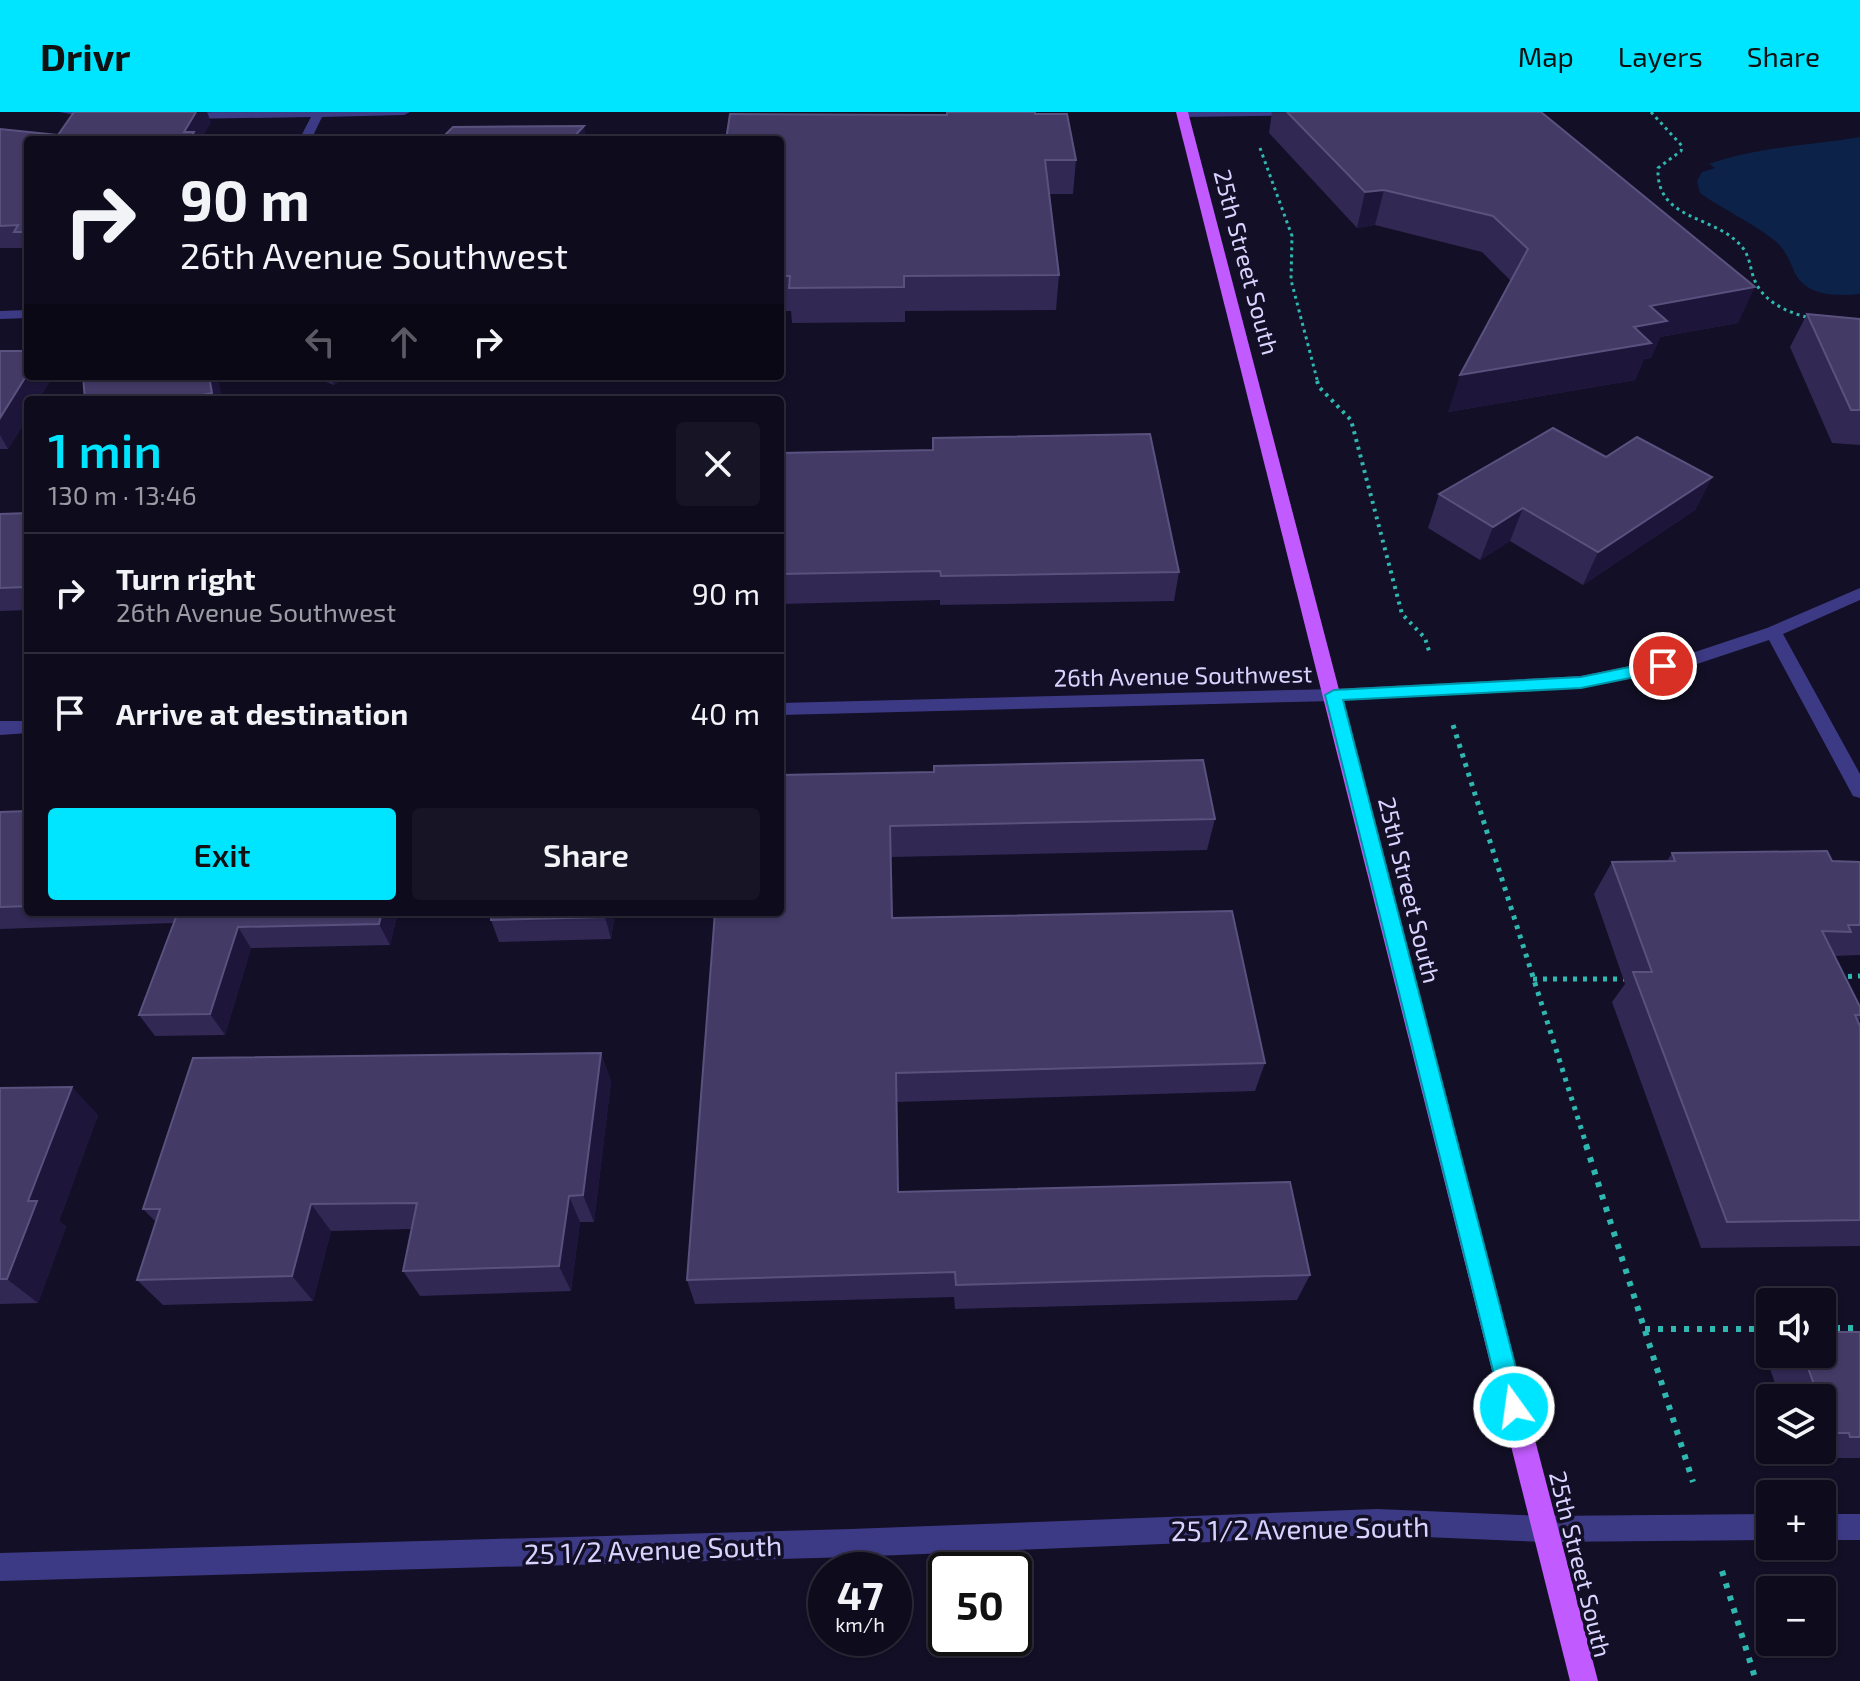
<!DOCTYPE html>
<meta charset="utf-8">
<style>
body{margin:0;font-family:"Exo 2",sans-serif;background:#171425;color:#f1f3f6;height:100vh;display:flex;flex-direction:column;font-size:30px;white-space:nowrap}
*{box-sizing:border-box;margin:0}
p{font-size:26px;color:#9b9ba3}
.icon{flex:none;width:44px;height:44px;fill:none;stroke:currentColor;stroke-width:2;stroke-linecap:round;stroke-linejoin:round}
.map{position:relative;flex:1;overflow:hidden}
.sheet{position:absolute;left:24px;top:284px;width:760px;height:520px;display:flex;flex-direction:column;background:#0e0b1c;border-radius:8px;box-shadow:0 2px 6px #0004,0 0 0 2px #2e2b3b}
.sheet>*{flex:none}
.banner{position:absolute;left:24px;top:24px;width:760px;height:244px;border-radius:8px;box-shadow:0 2px 6px #0004,0 0 0 2px #2e2b3b;background:#0e0b1c;color:#f1f3f6;overflow:hidden}
.fabs{position:absolute;left:1756px;top:1176px;display:grid;gap:16px}
.fabs a{display:grid;place-items:center;width:80px;height:80px;border-radius:8px;background:#0e0b1c;box-shadow:0 2px 6px #0004,0 0 0 2px #2e2b3b;font-size:40px}
.speed{position:absolute;left:808px;top:1440px;display:flex;gap:16px;font-size:40px;font-weight:700;text-align:center}
.speed>*{display:grid;place-content:center;width:104px;height:104px;border-radius:50%;background:#0e0b1c;box-shadow:0 2px 6px #0004,0 0 0 2px #2e2b3b;line-height:1}
.speed small{font-size:20px;font-weight:400}
.speed .limit{border:4px solid #111;border-radius:12px;background:#fff;color:#111}
.pin{position:absolute;display:grid;place-items:center;width:68px;height:68px;color:#fff;margin:-34px;border:4px solid #fff;border-radius:50%;box-shadow:0 2px 8px #0007}
.me{position:absolute;width:88px;margin:-44px;rotate:346deg;stroke-linejoin:round;filter:drop-shadow(0 0 6px #0008)}
.turn{display:flex;align-items:center;gap:28px;height:168px;padding:0 24px;font-size:36px}
.turn .icon{width:104px;height:104px;stroke-width:2.5}
.turn b{display:block;font-size:56px;line-height:68px}
.lanes{display:flex;align-items:center;height:76px;padding:0 24px;background:#0003;justify-content:center;gap:40px;direction:ltr}
.lanes .off{opacity:.35}
.round{display:grid;place-items:center;flex:none;width:84px;height:84px;border-radius:8px;background:#171425}
.summary{display:flex;align-items:center;justify-content:space-between;height:136px;padding:0 24px}
h1{font-size:48px;font-weight:600;line-height:60px;color:#00e5ff}
.primary-button{display:flex;gap:16px;margin-top:auto;padding:16px 24px}
.primary-button a{flex:1;height:92px;border-radius:8px;background:#00e5ff;color:#111;font-size:32px;font-weight:600;line-height:92px;text-align:center}
.primary-button a+a{background:#171425;color:#f1f3f6}
ul{padding:0;list-style:none}
li{display:flex;align-items:center;gap:24px;height:120px;padding:0 24px;border-top:2px solid #2e2b3b}
li div{flex:1}
li b{display:block;font-size:30px}
li em{font-style:normal}
header{display:flex;align-items:center;gap:48px;box-sizing:border-box;height:112px;padding:0 40px;background:#00e5ff;color:#111}
header strong{font-size:38px}
nav{display:flex;gap:44px;margin-inline-start:auto;font-size:28px}
.map>svg:first-child{display:block}
</style>
<header>
<strong>Drivr</strong>
<nav><a>Map</a><a>Layers</a><a>Share</a></nav>
</header>
<div class="map">
<svg width="1860" height="1569" viewBox="0 0 1860 1569">
<rect width="100%" height="100%" fill="#130f26"/>
<!-- water -->
<path fill="#0c2248" d="M1860 25V182C1837 184 1805 185 1794 159 1789 147 1785 137 1774 128 1751 110 1724 98 1700 81L1697 69 1702 60 1715 56 1709 52C1758 34 1809 34 1860 25Z"/>
<g fill="none" stroke-linecap="round" stroke-linejoin="round">
<!-- path-far3 -->
<g stroke="#2fb8b0" stroke-width="3" stroke-dasharray="3 4" stroke-linecap="butt">
<path d="M1651 0 1682 34 1681 39 1658 56C1656 110 1715 102 1742 135 1749 143 1750 154 1753 164 1761 189 1786 200 1810 206"/>
<polyline points="1260,36 1292,124 1291,168 1318,271"/>
</g>
<!-- path-far2 -->
<polyline stroke="#2fb8b0" stroke-width="4" stroke-dasharray="3 5" stroke-linecap="butt" points="1317,269 1319,275 1351,308 1402,502 1425,526 1429,539"/>
<!-- path-far1 -->
<g stroke="#2fb8b0" stroke-width="5" stroke-dasharray="4 6" stroke-linecap="butt">
<polyline points="1453,613 1587,1035"/>
<polyline points="1838,865 1860,864"/>
<polyline points="1533,867 1628,867"/>
</g>
<!-- path -->
<g stroke="#2fb8b0" stroke-width="6" stroke-dasharray="5 8" stroke-linecap="butt">
<polyline points="1586,1033 1693,1370"/>
<polyline points="1822,1216 1860,1216"/>
<polyline points="1645,1217 1770,1217"/>
<polyline points="1722,1459 1756,1569"/>
</g>
<!-- minor -->
<g fill="#3d3a85" fill-rule="evenodd">
<polygon points="59,0 95,0 106,4 100,7"/>
<polygon points="410,0 404,3 322,5 311,28 299,28 311,5 184,7 178,4 184,1 214,0"/>
<polygon points="1179,0 1331,0 1325,3 1183,5 1179,4"/>
<polygon points="28,198 28,206 0,207 0,199"/>
<polygon points="1860,476 1860,488 1783,522 1860,662 1860,686 1853,684 1769,528 1691,554 1581,576 1334,589 780,603 780,591 1334,577 1581,564 1689,542 1767,516"/>
<polygon points="0,609 28,609 28,621 0,623"/>
<polygon points="1377,1397 1545,1404 1770,1402 1770,1428 1545,1430 1377,1423 851,1445 0,1469 0,1441 851,1417"/>
<rect x="1822" y="1402" width="38" height="26"/>
</g>
<!-- major -->
<polygon fill="#c25bff" fill-rule="evenodd" points="1176,0 1188,0 1598,1569 1570,1569"/>
</g>
<!-- wall -->
<g fill="#312854">
<polygon points="1272,0 1541,0 1738,211 1660,225 1651,246 1644,247 1635,268 1448,300 1511,169 1482,140 1375,113 1357,116 1269,21"/>
<polygon points="1035,2 1076,48 1073,82 1049,82 1059,163 1056,198 905,199 905,210 792,211 791,199 780,199 780,28 947,3"/>
<polygon points="211,10 200,28 28,28 28,142 25,142 22,136 0,136 0,17 58,23"/>
<polygon points="1807,202 1860,207 1860,333 1832,331 1790,235"/>
<polygon points="0,239 53,264 38,288 28,288 28,305 8,337 0,337"/>
<polygon points="310,264 348,264 334,273"/>
<polygon points="780,341 1179,460 1174,489 940,493 940,488 780,492"/>
<polygon points="1606,345 1712,365 1695,398 1583,473 1510,429 1480,448 1428,416 1439,382"/>
<polygon points="28,401 28,498 0,499 0,402"/>
<polygon points="934,660 1215,707 1207,738 891,745 892,806 1265,951 1255,979 897,990 898,1080 1310,1163 1297,1188 955,1197 954,1185 695,1192 687,1168 715,800"/>
<polygon points="28,699 28,800 398,800 390,833 251,836 225,923 155,924 139,903 174,811 0,817 0,700"/>
<polygon points="1672,741 1860,750 1860,843 1834,844 1860,895 1860,907 1858,909 1860,914 1860,1134 1701,1136 1612,890 1625,872 1594,782 1612,750 1667,749"/>
<polygon points="615,800 611,827 499,830 491,808"/>
<polygon points="601,941 611,970 594,1110 580,1110 571,1179 420,1184 403,1159 411,1117 331,1119 313,1189 163,1193 137,1168 156,1110 143,1097"/>
<polygon points="0,976 98,1003 59,1109 66,1115 38,1191 0,1192"/>
<polygon points="1860,1220 1860,1346 1818,1346 1816,1341 1801,1342 1799,1338 1822,1338 1822,1286 1780,1286 1767,1248 1774,1242 1822,1242"/>
</g>
<!-- shaded-wall -->
<g fill="#1d163a">
<polygon points="196,0 207,0 211,10 200,28 187,28 184,20"/>
<polygon points="584,14 587,28 571,28"/>
<polygon points="1384,78 1375,113 1357,116 1365,80"/>
<polygon points="1755,175 1738,211 1660,225 1651,246 1644,247 1635,268 1448,300 1460,263 1634,215 1650,194"/>
<polygon points="28,261 28,264 53,264 38,288 28,288 28,305 8,337 0,323 0,306"/>
<polygon points="209,264 218,264 222,288 178,288"/>
<polygon points="330,264 348,264 334,273"/>
<polygon points="1712,365 1695,398 1583,473 1598,440"/>
<polygon points="1523,396 1510,429 1480,448 1493,415"/>
<polygon points="382,800 398,800 390,833 379,812"/>
<polygon points="606,800 615,800 611,827 605,805"/>
<polygon points="238,815 251,836 225,923 210,902"/>
<polygon points="601,941 611,970 594,1110 583,1083"/>
<polygon points="72,975 98,1003 59,1109 66,1115 38,1191 7,1167 28,1089"/>
<polygon points="569,1084 580,1110 571,1179 559,1154"/>
<polygon points="311,1092 331,1119 313,1189 292,1164"/>
</g>
<!-- building -->
<g fill="#433a66" stroke="#5a527e" stroke-width="2">
<polygon points="74,0 196,0 184,20 194,20 189,28 28,28 28,120 14,120 18,113 0,114 0,17 58,23"/>
<polygon points="947,0 1035,0 1035,2 1067,2 1076,48 1045,48 1059,163 904,164 904,175 789,176 790,164 780,164 780,28 726,28 730,2 947,3"/>
<polygon points="1287,0 1541,0 1755,175 1650,194 1667,209 1634,215 1651,231 1460,263 1528,137 1493,104 1384,78 1365,80"/>
<polygon points="584,14 571,28 440,28 453,15"/>
<polygon points="1807,202 1860,207 1860,298 1851,298"/>
<polygon points="0,239 28,239 28,261 0,306"/>
<polygon points="83,264 209,264 212,281 178,288 85,288"/>
<polygon points="1553,316 1606,345 1637,325 1712,365 1598,440 1523,396 1493,415 1439,382"/>
<polygon points="1150,322 1179,460 941,464 940,459 780,462 780,341 933,338 933,326"/>
<polygon points="28,401 28,469 25,475 0,476 0,402"/>
<polygon points="1203,648 1215,707 890,714 892,806 1232,799 1265,951 896,961 898,1080 1290,1070 1310,1163 956,1173 955,1160 687,1168 715,800 780,800 780,663 934,660 934,654"/>
<polygon points="28,699 28,794 0,795 0,700"/>
<polygon points="1827,739 1832,749 1860,750 1860,813 1848,813 1851,820 1822,819 1860,895 1860,903 1855,903 1860,914 1860,1108 1727,1110 1633,860 1652,860 1612,750 1675,749 1672,741"/>
<polygon points="178,800 382,800 379,812 238,815 210,902 139,903"/>
<polygon points="492,800 606,800 605,805 491,808"/>
<polygon points="601,941 583,1083 569,1084 559,1154 403,1159 417,1091 311,1092 292,1164 137,1168 160,1097 143,1097 193,946"/>
<polygon points="72,975 28,1089 37,1089 7,1167 0,1167 0,976"/>
<polygon points="1822,1220 1860,1220 1860,1325 1850,1325 1849,1321 1833,1321 1822,1293 1822,1286 1819,1286 1803,1242 1822,1242"/>
</g>
<!-- route -->
<polygon fill="#00e5ff" stroke="#0095a6" stroke-width="2" points="1663,548 1671,554 1669,558 1581,576 1343,588 1526,1295 1522,1303 1514,1306 1506,1303 1502,1295 1325,583 1334,578 1581,565"/>
<g text-anchor="middle" dominant-baseline="central" stroke-width="7" stroke-linejoin="round" paint-order="stroke">
<!-- street labels -->
<g font-size="24" fill="#d9d4ff" stroke="#130f26">
<text transform="translate(1247 150) rotate(75)">25th Street South</text>
<text transform="translate(1183 563) rotate(-1)">26th Avenue Southwest</text>
<text transform="translate(1410 778) rotate(76)">25th Street South</text>
<text transform="translate(1581 1452) rotate(76)">25th Street South</text>
</g>
<!-- near-street labels -->
<g font-size="28" fill="#d9d4ff" stroke="#130f26">
<text transform="translate(1300 1416) rotate(-1)">25 1/2 Avenue South</text>
<text transform="translate(653 1437) rotate(-2)">25 1/2 Avenue South</text>
</g>
</g>
</svg>
<div class="fabs">
<a><svg class="icon" aria-label="sound" viewBox="0 0 24 24"><path d="M4 9h4l5-4v14l-5-4H4zM17 9q2 3 0 6"/></svg></a>
<a><svg class="icon" aria-label="layers" viewBox="0 0 24 24"><path d="M12 4l9 5-9 5-9-5zM3 14l9 5 9-5"/></svg></a>
<a>+</a>
<a>−</a>
</div>
<div class="speed"><div>47<small>km/h</small></div><div class="limit">50</div></div>
<div class="pin" style="left:1663px;top:554px;background:#d93025"><svg class="icon" aria-label="arrive" viewBox="0 0 24 24"><path d="M6 21V4h12l-3 4 3 4H6"/></svg></div>
<svg class="me" style="left:1514px;top:1295px" viewBox="-20 -20 40 40"><circle r="17" fill="#00e5ff" stroke="#fff" stroke-width="3"/><path d="M0-11L8 9 0 5-8 9z" fill="#fff"/></svg>
<div class="banner">
<div class="turn"><svg class="icon" aria-label="right" viewBox="0 0 24 24"><path d="M7 20v-9h11M14 6l5 5-5 5"/></svg><div><b>90 m</b>26th Avenue Southwest</div></div>
<div class="lanes"><svg class="icon off" aria-label="left" viewBox="0 0 24 24"><path d="M17 20v-9H6M10 6l-5 5 5 5"/></svg><svg class="icon off" aria-label="ahead" viewBox="0 0 24 24"><path d="M12 20V5M6 11l6-6 6 6"/></svg><svg class="icon" aria-label="right" viewBox="0 0 24 24"><path d="M7 20v-9h11M14 6l5 5-5 5"/></svg></div>
</div>
<section class="sheet">
<div class="summary"><div><h1>1 min</h1><p>130 m · 13:46</p></div><a class="round"><svg class="icon" aria-label="close" viewBox="0 0 24 24"><path d="M6 6l12 12M18 6L6 18"/></svg></a></div>
<ul>
<li><svg class="icon" aria-label="right" viewBox="0 0 24 24"><path d="M7 20v-9h11M14 6l5 5-5 5"/></svg><div><b>Turn right</b><p>26th Avenue Southwest</p></div><em>90 m</em></li>
<li><svg class="icon" aria-label="arrive" viewBox="0 0 24 24"><path d="M6 21V4h12l-3 4 3 4H6"/></svg><div><b>Arrive at destination</b></div><em>40 m</em></li>
</ul>
<div class="primary-button"><a>Exit</a><a>Share</a></div>
</section>
</div>
